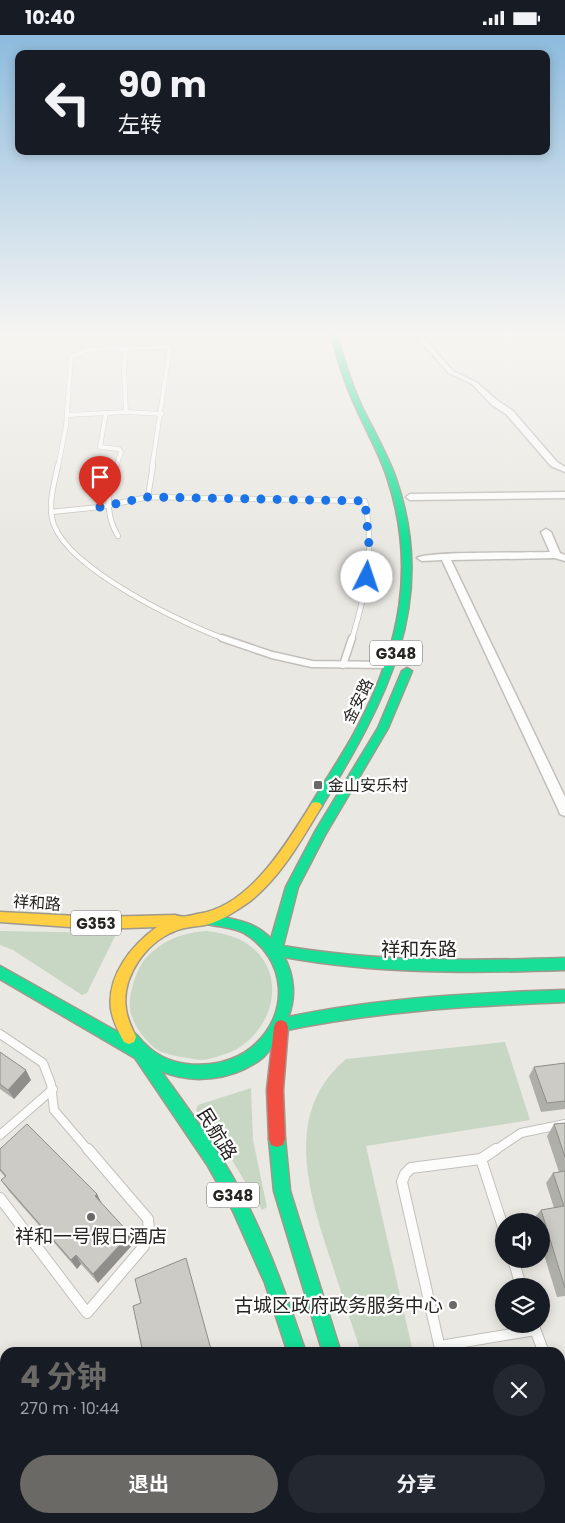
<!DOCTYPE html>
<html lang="zh">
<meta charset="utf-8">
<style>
body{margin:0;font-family:Poppins,"Noto Sans SC",sans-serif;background:#242831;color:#f1f3f6;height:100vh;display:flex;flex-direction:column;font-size:19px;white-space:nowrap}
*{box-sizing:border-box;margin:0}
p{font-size:16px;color:#9ea1a6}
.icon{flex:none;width:28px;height:28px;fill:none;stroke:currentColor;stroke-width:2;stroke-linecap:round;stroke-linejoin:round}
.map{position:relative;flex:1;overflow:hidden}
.sheet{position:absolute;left:0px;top:1312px;width:565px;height:176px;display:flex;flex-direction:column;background:#171b24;border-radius:15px 15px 0 0;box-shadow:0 2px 12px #0003}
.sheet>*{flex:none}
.guide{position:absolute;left:15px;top:15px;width:535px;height:105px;border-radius:10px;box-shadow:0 2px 12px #0003;background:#171b24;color:#f1f3f6;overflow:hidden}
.buttons{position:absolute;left:495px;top:1178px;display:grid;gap:10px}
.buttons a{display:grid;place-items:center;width:55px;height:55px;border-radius:50%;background:#171b24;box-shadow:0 2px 12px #0003;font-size:25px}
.pin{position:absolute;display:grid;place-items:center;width:42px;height:42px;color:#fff;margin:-51px -21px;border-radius:50% 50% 50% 0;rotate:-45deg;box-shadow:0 0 5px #0007}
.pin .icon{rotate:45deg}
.me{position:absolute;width:55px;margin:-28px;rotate:4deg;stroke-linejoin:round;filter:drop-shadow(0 0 4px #0008)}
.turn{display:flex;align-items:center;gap:18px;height:105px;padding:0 20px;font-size:22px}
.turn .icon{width:65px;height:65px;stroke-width:2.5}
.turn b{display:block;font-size:35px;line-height:42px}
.round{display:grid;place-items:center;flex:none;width:52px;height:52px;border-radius:26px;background:#242831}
.summary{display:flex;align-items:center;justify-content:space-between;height:85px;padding:0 20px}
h1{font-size:30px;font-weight:700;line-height:38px;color:#6b6965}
.primary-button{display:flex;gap:10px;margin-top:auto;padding:10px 20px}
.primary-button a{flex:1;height:58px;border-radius:30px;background:#6b6965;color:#fff;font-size:20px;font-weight:700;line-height:58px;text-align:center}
.primary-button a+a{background:#242831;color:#f1f3f6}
.status{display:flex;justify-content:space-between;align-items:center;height:35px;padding:0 25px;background:#171b24;direction:ltr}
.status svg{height:14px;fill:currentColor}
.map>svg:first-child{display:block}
</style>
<div class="status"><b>10:40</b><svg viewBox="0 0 49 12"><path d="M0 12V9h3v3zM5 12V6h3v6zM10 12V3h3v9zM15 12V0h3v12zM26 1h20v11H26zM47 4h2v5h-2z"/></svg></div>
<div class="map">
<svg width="565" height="1488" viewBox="0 0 565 1488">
<rect width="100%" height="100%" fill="#eae8e2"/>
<!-- green -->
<g fill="#c8d6c4">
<polygon points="0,896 111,898 115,901 87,958 82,960 13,915 0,910"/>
<path d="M206 896C224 898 241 902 255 915 291 949 266 1008 222 1020 216 1022 207 1025 200 1025 189 1023 170 1021 159 1016 146 1008 131 988 130 973 128 961 137 932 146 923 163 905 182 898 206 896Z"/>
<path d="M505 1007 530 1085 366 1111 413 1317H361C351 1287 341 1257 331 1226 309 1158 282 1078 346 1024Z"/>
<polygon points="251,1053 253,1105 267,1172 262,1175 226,1115 196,1075 198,1070"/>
</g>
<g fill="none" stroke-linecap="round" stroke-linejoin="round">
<defs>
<g id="lane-far4">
<polyline points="126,314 124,336 126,377"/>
<polyline points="106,378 100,412 119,414 121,417 116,432"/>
<polyline points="67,380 126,377 162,379"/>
<polyline points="58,432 66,391 71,322 87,315 170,312 152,432"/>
</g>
<g id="lane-far3">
<path d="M58 430C54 449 47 472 54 490 71 535 181 588 225 604"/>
<path d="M116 430C108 455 104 478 118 501"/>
<polyline points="148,462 153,430"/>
<path d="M51 477 100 472 148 462 365 466C375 514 366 558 352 604"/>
</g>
<g id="lane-far2">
<polyline points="222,603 272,620 312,629 388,630"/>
<polyline points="343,630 352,603"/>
</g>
<g id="lane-far1">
<polyline points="0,999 43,1028 51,1049 54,1075 89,1116"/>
<polyline points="0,1100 53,1054"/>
<polyline points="494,1116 521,1098 565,1089"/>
</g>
<g id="lane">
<polyline points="481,1124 504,1195"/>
<polyline points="0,1163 87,1278 144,1211 149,1196 148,1184 88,1114"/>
<polyline points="513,1224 521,1251"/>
<polyline points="533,1289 544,1318"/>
<polyline points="440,1311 535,1295"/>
<polyline points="441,1318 402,1147 405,1139 411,1133 481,1124 496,1114"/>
<polyline points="0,1337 5,1338"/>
<polyline points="560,1350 565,1359"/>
<polyline points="95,1484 95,1488"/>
<polyline points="504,1484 534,1488"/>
</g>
<g id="street">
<polygon points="419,303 423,303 453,336 476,347 498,366 512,375 557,427 565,432 565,437 551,431 506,379 492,370 472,349 449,338 419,305"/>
<polygon points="565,457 565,463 410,465 406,462 410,459"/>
<path d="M546 494 551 497 560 518 565 520V526L555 523 451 525 565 762V781L560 779 559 776 442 525 422 526 417 523C426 516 531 518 550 517L541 497Z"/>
</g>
<g id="fast">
<path d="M331 298H337C343 323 350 346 361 370 372 393 386 417 395 441 440 569 385 667 320 774H312L310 771C325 745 343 720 357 693 400 612 417 531 387 442 379 417 365 394 355 370 344 347 337 323 331 298Z"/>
<path d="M407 633 412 636 388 693 325 800 298 852 283 911C376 927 470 926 565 923V935C471 938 377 939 284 922 294 940 296 963 288 982 380 963 472 958 565 955V967C470 971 376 976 282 996 276 1005 270 1017 261 1024 233 1045 193 1050 161 1036 191 1078 222 1119 245 1165 270 1214 288 1265 306 1318H288L265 1248 233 1176 208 1131 135 1023 0 944V931L123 1000 124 997 129 995C137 998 140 1005 146 1010 157 1021 171 1027 186 1029 208 1032 234 1027 251 1013 291 981 288 924 244 898 233 892 219 892 207 889L202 888 201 884 202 880 207 879C230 884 254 885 271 904L286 852 316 795 378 693 402 636Z"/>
<polygon points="277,1096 283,1098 285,1104 290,1156 341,1318 323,1318 274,1156 269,1104 271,1098"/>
<polygon points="338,1484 359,1484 360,1488 339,1488"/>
<polygon points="377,1484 398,1484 399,1488 378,1488"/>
</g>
<path id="slow" d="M316 767 320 768 322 771 320 774C300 807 280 843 249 867 237 875 223 885 209 889 198 892 186 891 175 896 146 907 121 942 126 974 127 984 132 993 136 1002L134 1007 129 1009 124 1007C118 996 113 986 111 974 107 940 132 910 157 892L98 894 0 887V877L98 882 175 880C183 883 189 881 197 879 249 873 287 808 312 768Z"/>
<polygon id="jam" points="281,985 286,987 288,992 283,1055 285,1104 283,1110 277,1112 271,1110 269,1104 267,1055 274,992 276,987"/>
</defs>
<!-- lane-far4 casing -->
<use href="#lane-far4" stroke="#c2c0bc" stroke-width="5"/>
<!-- lane-far3 casing -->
<use href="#lane-far3" stroke="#c2c0bc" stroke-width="6"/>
<!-- lane-far2 casing -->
<use href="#lane-far2" stroke="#c2c0bc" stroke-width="9"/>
<!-- lane-far1 casing -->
<use href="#lane-far1" stroke="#c2c0bc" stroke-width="10"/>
<!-- lane casing -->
<use href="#lane" stroke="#c2c0bc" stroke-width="12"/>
<!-- street casing -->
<use href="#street" stroke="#c2c0bc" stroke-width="3"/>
<!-- fast casing -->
<use href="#fast" stroke="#9e998c" stroke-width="3"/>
<!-- slow casing -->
<use href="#slow" stroke="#9e998c" stroke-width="3"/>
<!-- jam casing -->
<use href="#jam" stroke="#9e998c" stroke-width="3"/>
<!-- lane-far4 -->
<use href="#lane-far4" stroke="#fcfcfb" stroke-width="4"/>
<!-- lane-far3 -->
<use href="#lane-far3" stroke="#fcfcfb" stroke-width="4.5"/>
<!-- lane-far2 -->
<use href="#lane-far2" stroke="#fcfcfb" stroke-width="6"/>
<!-- lane-far1 -->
<use href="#lane-far1" stroke="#fcfcfb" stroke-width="8"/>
<!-- lane -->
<use href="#lane" stroke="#fcfcfb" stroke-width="10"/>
<!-- street -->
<use href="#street" fill="#fcfcfb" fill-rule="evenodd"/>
<!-- fast -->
<use href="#fast" fill="#16e098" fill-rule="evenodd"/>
<!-- slow -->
<use href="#slow" fill="#ffcf43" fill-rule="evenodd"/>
<!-- jam -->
<use href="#jam" fill="#f24e42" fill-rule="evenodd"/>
</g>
<!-- wall -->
<g fill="#afafaa">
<polygon points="0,1017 31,1045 14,1064 0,1054"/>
<polygon points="565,1028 565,1074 541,1077 529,1041 534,1032"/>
<polygon points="565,1088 565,1261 557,1262 541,1210 541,1186 534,1186 533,1184 541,1175 554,1173 546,1148 553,1138 559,1137 547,1101 554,1089"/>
<polygon points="0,1114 97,1159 101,1168 134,1208 98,1248 81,1229 77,1234 9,1156 1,1145 5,1142 0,1136"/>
</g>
<!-- shaded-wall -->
<g fill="#8f8e8b">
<polygon points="26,1035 31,1045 14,1064 8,1055"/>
<polygon points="97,1159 102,1169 95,1161"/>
<polygon points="130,1199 134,1208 98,1248 93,1239"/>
<polygon points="76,1220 81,1229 77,1234 71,1225"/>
</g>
<!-- building -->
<g fill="#cccbc6" stroke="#8f8e8b">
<polygon points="0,1017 26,1035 8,1055 0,1049"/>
<polygon points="565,1028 565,1066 547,1068 534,1032"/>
<polygon points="565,1088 565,1122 554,1089"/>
<polygon points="27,1089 97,1159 95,1161 130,1199 93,1239 76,1220 71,1225 1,1145 6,1141 0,1134 0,1114"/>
<polygon points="565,1136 565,1253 541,1175 564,1171 553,1138"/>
<polygon points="186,1223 212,1318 143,1318 133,1271 141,1268 135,1244"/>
<polygon points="114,1484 248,1484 249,1488 115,1488"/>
</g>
<!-- sky -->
<linearGradient id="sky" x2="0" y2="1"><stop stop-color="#8dbbde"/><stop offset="0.59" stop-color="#f6f5f2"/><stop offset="1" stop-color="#f6f5f2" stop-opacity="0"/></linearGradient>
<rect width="565" height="506" fill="url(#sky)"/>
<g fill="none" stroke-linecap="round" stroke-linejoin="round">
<!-- route -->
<polyline stroke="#1a73e8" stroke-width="9" stroke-dasharray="0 16.2" points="100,472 148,462 365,466 369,510 367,542"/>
</g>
<!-- markers -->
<g fill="#6b6965" stroke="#fff" stroke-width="2">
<rect x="313" y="745" width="10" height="10" rx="2.5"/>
<circle cx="91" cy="1182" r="5"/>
<circle cx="453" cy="1270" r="5"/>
</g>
<g text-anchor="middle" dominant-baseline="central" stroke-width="4.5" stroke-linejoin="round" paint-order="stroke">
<!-- shield labels -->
<g fill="#fff" stroke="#686664" stroke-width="1">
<rect x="370" y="605.5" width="52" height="25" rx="4"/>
<rect x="71" y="875.5" width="50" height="25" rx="4"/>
<rect x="207" y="1147.5" width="52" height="25" rx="4"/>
</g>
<g font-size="15" font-weight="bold" fill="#272521">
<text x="396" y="618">G348</text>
<text x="96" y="888">G353</text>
<text x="233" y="1160">G348</text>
</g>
<!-- street labels -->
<g font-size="16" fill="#272521" stroke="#fff">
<text transform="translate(358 666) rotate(-64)">金安路</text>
<text transform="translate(37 868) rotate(4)">祥和路</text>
</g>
<!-- poi labels -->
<g font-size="16" fill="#272521" stroke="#fff" text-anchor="start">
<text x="328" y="750">金山安乐村</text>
</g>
<!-- near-street labels -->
<g font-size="19" fill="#272521" stroke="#fff">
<text x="419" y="914">祥和东路</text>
<text transform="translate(217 1099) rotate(58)">民航路</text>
</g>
<!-- near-poi labels -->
<g font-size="19" fill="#272521" stroke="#fff">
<text x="91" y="1201">祥和一号假日酒店</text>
<text x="443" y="1270" text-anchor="end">古城区政府政务服务中心</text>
</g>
</g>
</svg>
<div class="buttons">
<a><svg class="icon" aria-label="sound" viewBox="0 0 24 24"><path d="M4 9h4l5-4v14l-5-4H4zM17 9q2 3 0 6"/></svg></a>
<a><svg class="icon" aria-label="layers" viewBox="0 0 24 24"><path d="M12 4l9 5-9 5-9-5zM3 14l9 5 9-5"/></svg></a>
</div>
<div class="pin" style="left:100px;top:472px;background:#d93025"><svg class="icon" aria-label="arrive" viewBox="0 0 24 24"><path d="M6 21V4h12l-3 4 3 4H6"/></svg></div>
<svg class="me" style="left:367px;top:542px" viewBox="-20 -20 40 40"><circle r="19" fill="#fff"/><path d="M0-13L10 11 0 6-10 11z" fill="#1a73e8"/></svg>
<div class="guide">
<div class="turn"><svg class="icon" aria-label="left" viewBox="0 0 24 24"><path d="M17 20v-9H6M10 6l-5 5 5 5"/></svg><div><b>90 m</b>左转</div></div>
</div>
<section class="sheet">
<div class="summary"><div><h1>4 分钟</h1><p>270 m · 10:44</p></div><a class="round"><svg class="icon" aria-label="close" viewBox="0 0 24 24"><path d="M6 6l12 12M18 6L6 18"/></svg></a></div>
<div class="primary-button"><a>退出</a><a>分享</a></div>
</section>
</div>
